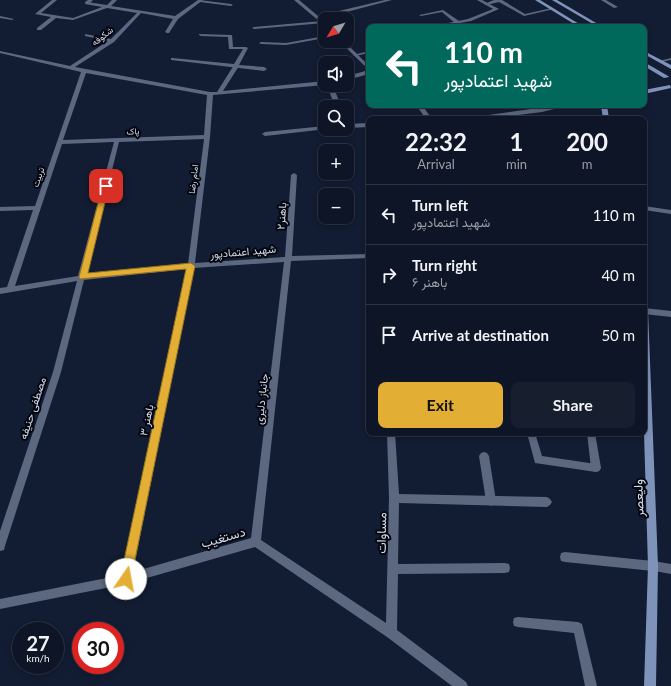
<!DOCTYPE html>
<meta charset="utf-8">
<style>
body{margin:0;font-family:Lato,Vazirmatn,sans-serif;background:#171e2e;color:#f1f3f6;height:100vh;display:flex;flex-direction:column;font-size:15px;white-space:nowrap}
*{box-sizing:border-box;margin:0}
p{font-size:13px;color:#9b9fa7}
.icon{flex:none;width:22px;height:22px;fill:none;stroke:currentColor;stroke-width:2;stroke-linecap:round;stroke-linejoin:round}
.map{position:relative;flex:1;overflow:hidden}
.side{position:absolute;left:366px;top:116px;width:281px;height:320px;display:flex;flex-direction:column;background:#0e1526;border-radius:8px;box-shadow:0 2px 6px #0003,0 0 0 1px #2e3443}
.side>*{flex:none}
.banner{position:absolute;left:366px;top:24px;width:281px;height:84px;border-radius:8px;box-shadow:0 2px 6px #0003,0 0 0 1px #2e3443;background:#00695c;color:#fff;overflow:hidden}
.needle{width:26px;rotate:232deg}
.controls{position:absolute;left:318px;top:12px;display:grid;gap:8px}
.controls a{display:grid;place-items:center;width:36px;height:36px;border-radius:8px;background:#0e1526;box-shadow:0 2px 6px #0003,0 0 0 1px #2e3443;font-size:20px}
.speed{position:absolute;left:12px;top:622px;display:flex;gap:8px;font-size:20px;font-weight:700;text-align:center}
.speed>*{display:grid;place-content:center;width:52px;height:52px;border-radius:50%;background:#0e1526;box-shadow:0 2px 6px #0003,0 0 0 1px #2e3443;line-height:1}
.speed small{font-size:10px;font-weight:400}
.speed .limit{border:6px solid #d22;background:#fff;color:#111}
.pin{position:absolute;display:grid;place-items:center;width:34px;height:34px;color:#fff;margin:-17px;border-radius:8px;box-shadow:0 2px 6px #0006}
.me{position:absolute;width:44px;margin:-22px;rotate:12deg;stroke-linejoin:round;filter:drop-shadow(0 0 3px #0008)}
.turn{display:flex;align-items:center;gap:14px;height:84px;padding:0 12px;font-size:18px}
.turn .icon{width:52px;height:52px;stroke-width:2.5}
.turn b{display:block;font-size:28px;line-height:34px}
.eta{display:flex;justify-content:space-evenly;align-items:center;height:68px;text-align:center}
.eta b{font-size:24px;font-weight:700;line-height:28px}
.button{display:flex;gap:8px;margin-top:auto;padding:8px 12px}
.button a{flex:1;height:46px;border-radius:8px;background:#e3ae34;color:#111;font-size:16px;font-weight:700;line-height:46px;text-align:center}
.button a+a{background:#171e2e;color:#f1f3f6}
ul{padding:0;list-style:none}
li{display:flex;align-items:center;gap:12px;height:60px;padding:0 12px;border-top:1px solid #2e3443}
li div{flex:1}
li b{display:block;font-size:15px}
li em{font-style:normal}
.map>svg:first-child{display:block}
</style>
<div class="map">
<svg width="671" height="686" viewBox="0 0 671 686">
<rect width="100%" height="100%" fill="#121c32"/>
<g fill="none" stroke-linecap="round" stroke-linejoin="round">
<!-- lane -->
<g fill="#5c6880" fill-rule="evenodd">
<polygon points="88,0 93,0 89,4 85,4 85,2"/>
<polygon points="199,0 231,4 233,5 231,6 200,2 198,1"/>
<polygon points="494,0 502,0 525,14 552,8 554,9 524,16 499,2 486,5 484,4"/>
<polygon points="443,10 459,21 459,23 455,23 442,12 421,16 419,15"/>
<polygon points="322,21 324,22 324,23 254,29 252,28 254,27"/>
<polygon points="199,34 232,35 233,47 246,47 248,48 239,65 264,67 267,69 264,71 171,60 171,58 173,58 234,64 243,49 229,49 228,37 201,36 199,35"/>
<polygon points="369,51 369,53 355,56 353,55"/>
<polygon points="527,433 535,433 542,456 596,464 599,465 601,468 599,471 596,472 535,463"/>
<polygon points="484,452 487,453 489,456 496,501 494,504 491,506 488,504 486,501 479,456 481,453"/>
<polygon points="565,552 653,561 657,562 658,566 657,570 653,571 565,562 561,561 560,557 561,553"/>
<polygon points="518,617 578,622 582,624 597,686 585,686 574,633 518,627 514,626 513,622 514,618"/>
</g>
<!-- street -->
<g fill="#5c6880" fill-rule="evenodd">
<path d="M52 0H57L41 13 73 18 102 7 85 4V3L87 2 107 5 112 0H117L111 6 175 16 198 0H203L178 19 169 33H167L165 32 173 19 141 13 114 42 75 67 210 92H217L234 65 236 64 239 66 223 91 325 81V85L213 95 210 137 195 263 285 257 291 175 294 173 297 175 292 256 369 254V258L291 261 261 540 386 623 389 498 387 433H395L399 494 547 497 550 499 552 502 550 505 547 507 399 503 398 564 505 563 509 564 510 568 509 572 505 573 398 574 397 630 466 682 468 686H452L387 637 255 547 126 584 0 609V599L122 575 187 269 84 280 61 372 5 546 4 550 0 551V531L53 372 77 281 0 294V288L7 287 33 210 0 211V207L35 206 81 72 0 53V51L70 66 108 41 85 36V34L111 39 137 13 107 8 73 20 56 18 41 30H37V28L51 17 35 14ZM86 73 207 95 204 135 63 140ZM204 139 188 264 86 275 119 142ZM114 142 78 276 15 286 62 144ZM284 262 251 538 133 572 194 268Z"/>
<polygon points="294,0 299,0 318,16 385,0 392,0 320,19 325,23 325,26"/>
<polygon points="477,0 482,0 499,9 471,21 443,26 443,24 468,19 493,9"/>
<polygon points="601,0 606,0 618,7 614,8"/>
<polygon points="0,16 14,19 12,20 0,18"/>
<polygon points="325,36 325,38 286,45 261,44 259,43 261,42 286,43"/>
<polygon points="339,41 344,41 369,66 369,74 347,80 347,76 369,70"/>
<polygon points="671,58 671,60 661,62 659,61"/>
<polygon points="327,85 333,85 341,107 335,107"/>
<polygon points="416,105 422,105 432,119 426,119"/>
<polygon points="559,105 570,105 542,112 487,119 471,119 474,117"/>
<polygon points="369,123 369,127 347,128 347,124"/>
<polygon points="325,126 325,129 327,129 265,136 262,134 265,132"/>
<polygon points="644,206 671,210 671,214 644,210"/>
<polygon points="644,308 671,311 671,317 644,314"/>
<polygon points="587,433 595,433 601,468 599,471 596,472 593,471 591,468"/>
<polygon points="653,561 671,564 671,574 649,570 648,566 649,562"/>
</g>
<!-- secondary -->
<g fill="#7f93ba" fill-rule="evenodd">
<polygon points="535,0 540,0 584,27 579,27"/>
<polygon points="552,0 557,0 603,27 598,27"/>
<polygon points="644,51 671,65 671,69 644,54"/>
<polygon points="644,62 668,76 669,77 664,78 644,66"/>
<polygon points="670,85 671,88 644,94 644,90"/>
<polygon points="601,105 607,105 609,119 603,119"/>
<polygon points="644,307 648,310 658,566 656,686 644,686 648,566 644,433"/>
</g>
</g>
<!-- route -->
<polygon fill="#e3ae34" stroke="#947122" points="103,184 108,184 109,186 88,273 191,263 195,266 131,579 130,583 126,585 121,583 120,579 186,269 80,279 79,277"/>
<g text-anchor="middle" dominant-baseline="central" stroke-width="4" stroke-linejoin="round" paint-order="stroke">
<!-- far-street labels -->
<g font-size="9" fill="#d4dbea" stroke="#040710">
<text transform="translate(102 36) rotate(-38)">شکوفه</text>
<text transform="translate(133 131) rotate(-2)">پاک</text>
<text transform="translate(38 177) rotate(-71)">تربیت</text>
<text transform="translate(193 179) rotate(-83)">امام رضا</text>
</g>
<!-- street labels -->
<g font-size="11" fill="#d4dbea" stroke="#040710">
<text transform="translate(281 216) rotate(-86)">باهنر۲</text>
<text transform="translate(243 251) rotate(-5)">شهید اعتمادپور</text>
<text transform="translate(261 399) rotate(-84)">جانباز دلیری</text>
<text transform="translate(32 408) rotate(-72)">مصطفی حنیفه</text>
<text transform="translate(146 420) rotate(-78)">باهنر ۳</text>
</g>
<!-- near-street labels -->
<g font-size="13" fill="#d4dbea" stroke="#040710">
<text transform="translate(638 498) rotate(-92)">ولیعصر</text>
<text transform="translate(381 533) rotate(-89)">مساوات</text>
<text transform="translate(223 537) rotate(-16)">دستغیب</text>
</g>
</g>
</svg>
<div class="controls">
<a><svg class="needle" viewBox="-14 -14 28 28"><path d="M0-13l5 13h-10z" fill="#e53935"/><path d="M0 13l5-13h-10z" fill="#9b9fa7"/></svg></a>
<a><svg class="icon" aria-label="sound" viewBox="0 0 24 24"><path d="M4 9h4l5-4v14l-5-4H4zM17 9q2 3 0 6"/></svg></a>
<a><svg class="icon" aria-label="search" viewBox="0 0 24 24"><circle cx="10" cy="10" r="6"/><path d="M15 15l6 6"/></svg></a>
<a>+</a>
<a>−</a>
</div>
<div class="speed"><div>27<small>km/h</small></div><div class="limit">30</div></div>
<div class="pin" style="left:106px;top:186px;background:#d93025"><svg class="icon" aria-label="arrive" viewBox="0 0 24 24"><path d="M6 21V4h12l-3 4 3 4H6"/></svg></div>
<svg class="me" style="left:126px;top:579px" viewBox="-20 -20 40 40"><circle r="19" fill="#fff"/><path d="M0-13L10 11 0 6-10 11z" fill="#e3ae34"/></svg>
<div class="banner">
<div class="turn"><svg class="icon" aria-label="left" viewBox="0 0 24 24"><path d="M17 20v-9H6M10 6l-5 5 5 5"/></svg><div><b>110 m</b>شهید اعتمادپور</div></div>
</div>
<section class="side">
<div class="eta">
<div><b>22:32</b><p>Arrival</p></div>
<div><b>1</b><p>min</p></div>
<div><b>200</b><p>m</p></div>
</div>
<ul>
<li><svg class="icon" aria-label="left" viewBox="0 0 24 24"><path d="M17 20v-9H6M10 6l-5 5 5 5"/></svg><div><b>Turn left</b><p>شهید اعتمادپور</p></div><em>110 m</em></li>
<li><svg class="icon" aria-label="right" viewBox="0 0 24 24"><path d="M7 20v-9h11M14 6l5 5-5 5"/></svg><div><b>Turn right</b><p>باهنر ۶</p></div><em>40 m</em></li>
<li><svg class="icon" aria-label="arrive" viewBox="0 0 24 24"><path d="M6 21V4h12l-3 4 3 4H6"/></svg><div><b>Arrive at destination</b></div><em>50 m</em></li>
</ul>
<div class="button"><a>Exit</a><a>Share</a></div>
</section>
</div>
